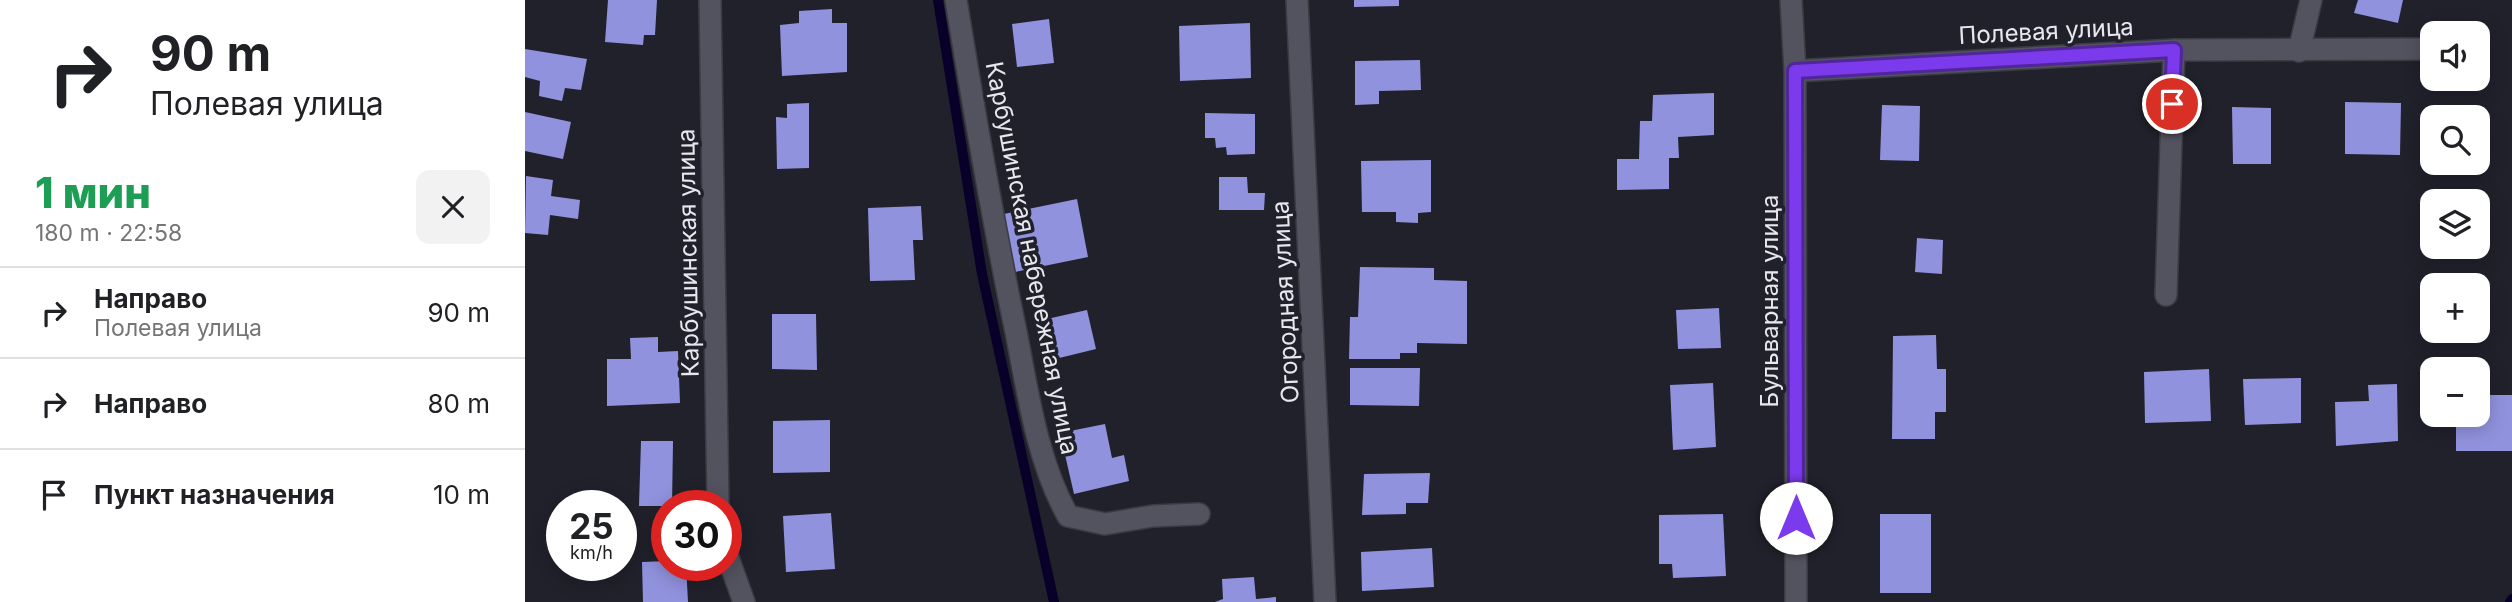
<!DOCTYPE html>
<html lang="ru">
<meta charset="utf-8">
<style>
body{margin:0;font-family:Inter,sans-serif;background:#f2f2f2;color:#202124;height:100vh;display:flex;flex-direction:column;font-size:26px;white-space:nowrap}
*{box-sizing:border-box;margin:0}
p{font-size:23px;color:#757577}
.icon{flex:none;width:38px;height:38px;fill:none;stroke:currentColor;stroke-width:2;stroke-linecap:round;stroke-linejoin:round}
.map{position:relative;flex:1;overflow:hidden}
.panel{display:flex;flex-direction:column;background:#fff;width:525px}
.panel>*{flex:none}
.hud{background:#fff;color:#202124;overflow:hidden}
.controls{position:absolute;left:1895px;top:21px;display:grid;gap:14px}
.controls a{display:grid;place-items:center;width:70px;height:70px;border-radius:14px;background:#fff;box-shadow:0 4px 18px #0003;font-size:35px}
.speed{position:absolute;left:21px;top:490px;display:flex;gap:14px;font-size:35px;font-weight:700;text-align:center}
.speed>*{display:grid;place-content:center;width:91px;height:91px;border-radius:50%;background:#fff;box-shadow:0 4px 18px #0003;line-height:1}
.speed small{font-size:18px;font-weight:400}
.speed .limit{border:10px solid #d22;background:#fff;color:#111}
.pin{position:absolute;display:grid;place-items:center;width:60px;height:60px;color:#fff;margin:-30px;border:4px solid #fff;border-radius:50%;box-shadow:0 2px 7px #0007}
.me{position:absolute;width:77px;margin:-38px;rotate:0deg;stroke-linejoin:round;filter:drop-shadow(0 0 5px #0008)}
.turn{display:flex;align-items:center;gap:24px;height:147px;padding:0 35px;font-size:32px}
.turn .icon{width:91px;height:91px;stroke-width:2.5}
.turn b{display:block;font-size:49px;line-height:60px}
.round{display:grid;place-items:center;flex:none;width:74px;height:74px;border-radius:14px;background:#f2f2f2}
.head{display:flex;align-items:center;justify-content:space-between;height:119px;padding:0 35px}
h1{font-size:42px;font-weight:800;line-height:52px;color:#1e9e55}
ul{padding:0;list-style:none}
li{display:flex;align-items:center;gap:21px;height:91px;padding:0 35px;border-top:2px solid #e0e0e0}
li div{flex:1}
li b{display:block;font-size:26px}
li em{font-style:normal}
main{display:flex;flex:1;min-height:0}
.map>svg:first-child{display:block}
</style>
<main>
<section class="panel">
<div class="hud">
<div class="turn"><svg class="icon" aria-label="right" viewBox="0 0 24 24"><path d="M7 20v-9h11M14 6l5 5-5 5"/></svg><div><b>90 m</b>Полевая улица</div></div>
</div>
<div class="head"><div><h1>1 мин</h1><p>180 m · 22:58</p></div><a class="round"><svg class="icon" aria-label="close" viewBox="0 0 24 24"><path d="M6 6l12 12M18 6L6 18"/></svg></a></div>
<ul>
<li><svg class="icon" aria-label="right" viewBox="0 0 24 24"><path d="M7 20v-9h11M14 6l5 5-5 5"/></svg><div><b>Направо</b><p>Полевая улица</p></div><em>90 m</em></li>
<li><svg class="icon" aria-label="right" viewBox="0 0 24 24"><path d="M7 20v-9h11M14 6l5 5-5 5"/></svg><div><b>Направо</b></div><em>80 m</em></li>
<li><svg class="icon" aria-label="arrive" viewBox="0 0 24 24"><path d="M6 21V4h12l-3 4 3 4H6"/></svg><div><b>Пункт назначения</b></div><em>10 m</em></li>
</ul>
</section>
<div class="map">
<svg width="1987" height="602" viewBox="0 0 1987 602">
<rect width="100%" height="100%" fill="#20212b"/>
<g fill="none" stroke-linecap="round" stroke-linejoin="round">
<!-- stream -->
<g stroke="#080029" stroke-width="10">
<polyline points="413,0 457,274 529,602"/>
<polyline points="1985,602 1987,599"/>
</g>
</g>
<!-- building -->
<g fill="#9192dd">
<polygon points="83,0 132,0 130,35 119,35 118,45 80,42"/>
<polygon points="829,0 874,0 874,6 829,7"/>
<polygon points="1833,0 1878,0 1873,23 1829,13"/>
<polygon points="307,9 307,23 322,23 322,72 257,76 255,25 274,23 274,11"/>
<polygon points="524,19 529,63 492,67 487,24"/>
<polygon points="725,23 726,78 655,81 654,26"/>
<polygon points="0,49 62,59 56,90 40,88 37,101 14,96 15,81 0,77"/>
<polygon points="895,60 896,90 854,91 854,104 830,105 830,61"/>
<polygon points="1189,93 1189,135 1153,137 1154,158 1144,158 1144,189 1092,190 1092,159 1114,159 1115,121 1127,121 1128,95"/>
<polygon points="1820,102 1876,103 1875,155 1820,154"/>
<polygon points="284,103 284,168 252,169 251,117 262,118 262,104"/>
<polygon points="1357,105 1395,106 1394,161 1355,160"/>
<polygon points="1707,107 1746,108 1746,164 1708,164"/>
<polygon points="0,112 46,122 38,159 0,151"/>
<polygon points="680,113 730,114 730,154 702,155 701,147 691,148 690,138 680,138"/>
<polygon points="906,160 906,212 893,213 893,223 871,222 871,212 837,212 836,161"/>
<polygon points="1,176 28,180 26,196 55,200 53,219 25,215 23,235 0,233"/>
<polygon points="694,177 722,177 723,193 740,193 739,210 694,210"/>
<polygon points="552,199 563,257 490,272 479,214"/>
<polygon points="396,206 398,240 388,240 390,280 345,281 343,208"/>
<polygon points="1392,238 1418,240 1417,274 1390,272"/>
<polygon points="835,267 909,268 909,280 942,281 942,344 892,343 892,353 875,353 875,359 824,359 825,317 833,317"/>
<polygon points="1194,308 1196,348 1153,349 1151,310"/>
<polygon points="562,310 571,349 522,361 513,321"/>
<polygon points="247,314 291,314 292,370 247,369"/>
<polygon points="1411,335 1412,369 1421,369 1421,412 1410,412 1410,439 1367,439 1368,336"/>
<polygon points="133,337 133,352 153,351 155,403 82,406 82,359 106,359 105,338"/>
<polygon points="825,368 895,368 894,406 825,405"/>
<polygon points="1684,369 1686,421 1620,423 1619,372"/>
<polygon points="1776,378 1776,423 1720,425 1718,379"/>
<polygon points="1188,383 1191,447 1148,450 1145,385"/>
<polygon points="1872,384 1873,441 1811,446 1810,402 1844,401 1843,385"/>
<polygon points="1953,395 1987,395 1987,451 1931,451 1931,415 1953,415"/>
<polygon points="305,420 305,472 248,473 248,421"/>
<polygon points="580,424 587,458 599,455 604,481 549,494 535,433"/>
<polygon points="116,441 148,441 147,506 114,506"/>
<polygon points="905,473 903,503 881,503 881,514 837,515 839,474"/>
<polygon points="306,513 310,569 261,572 258,516"/>
<polygon points="1198,514 1201,576 1148,578 1147,564 1134,564 1134,515"/>
<rect x="1355" y="514" width="51" height="79"/>
<polygon points="907,548 909,587 837,591 836,552"/>
<polygon points="142,561 142,565 161,565 163,602 118,602 117,562"/>
<polygon points="729,577 731,599 751,597 751,602 690,602 698,599 697,579"/>
</g>
<g fill="none" stroke-linecap="round" stroke-linejoin="round">
<defs>
<g id="minor">
<polyline points="185,0 193,506"/>
<path d="M431 0C449 111 468 222 491 332 503 393 512 461 543 516L580 524 628 516 674 514"/>
<polyline points="772,0 800,602"/>
<polyline points="1266,0 1270,71 1271,602"/>
<polyline points="1774,51 1786,0"/>
<polyline points="1270,71 1649,50 1908,49"/>
<polyline points="1641,295 1649,50"/>
<polyline points="201,552 219,602"/>
</g>
</defs>
<!-- minor casing -->
<use href="#minor" stroke="#3b3b43" stroke-width="24"/>
<!-- minor -->
<use href="#minor" stroke="#52535f" stroke-width="21"/>
</g>
<g fill="none" stroke-linecap="round" stroke-linejoin="round">
<defs>
<polyline id="route" points="1271,518 1270,71 1649,50 1647,104"/>
</defs>
<!-- route casing -->
<use href="#route" stroke="#51269a" stroke-width="18"/>
<!-- route -->
<use href="#route" stroke="#7c3aed" stroke-width="12"/>
</g>
<g text-anchor="middle" dominant-baseline="central" stroke-width="7" stroke-linejoin="round" paint-order="stroke">
<!-- street labels -->
<g font-size="24" fill="#e7e7ee" stroke="#20212b">
<text transform="translate(1521 31) rotate(-3)">Полевая улица</text>
<text transform="translate(163 253) rotate(-91)">Карбушинская улица</text>
<text transform="translate(507 258) rotate(79)">Карбушинская набережная улица</text>
<text transform="translate(1244 301) rotate(-90)">Бульварная улица</text>
<text transform="translate(760 302) rotate(-93)">Огородная улица</text>
</g>
</g>
</svg>
<div class="controls">
<a><svg class="icon" aria-label="sound" viewBox="0 0 24 24"><path d="M4 9h4l5-4v14l-5-4H4zM17 9q2 3 0 6"/></svg></a>
<a><svg class="icon" aria-label="search" viewBox="0 0 24 24"><circle cx="10" cy="10" r="6"/><path d="M15 15l6 6"/></svg></a>
<a><svg class="icon" aria-label="layers" viewBox="0 0 24 24"><path d="M12 4l9 5-9 5-9-5zM3 14l9 5 9-5"/></svg></a>
<a>+</a>
<a>−</a>
</div>
<div class="speed"><div>25<small>km/h</small></div><div class="limit">30</div></div>
<div class="pin" style="left:1647px;top:104px;background:#d93025"><svg class="icon" aria-label="arrive" viewBox="0 0 24 24"><path d="M6 21V4h12l-3 4 3 4H6"/></svg></div>
<svg class="me" style="left:1271px;top:518px" viewBox="-20 -20 40 40"><circle r="19" fill="#fff"/><path d="M0-13L10 11 0 6-10 11z" fill="#7c3aed"/></svg>
</div>
</main>
